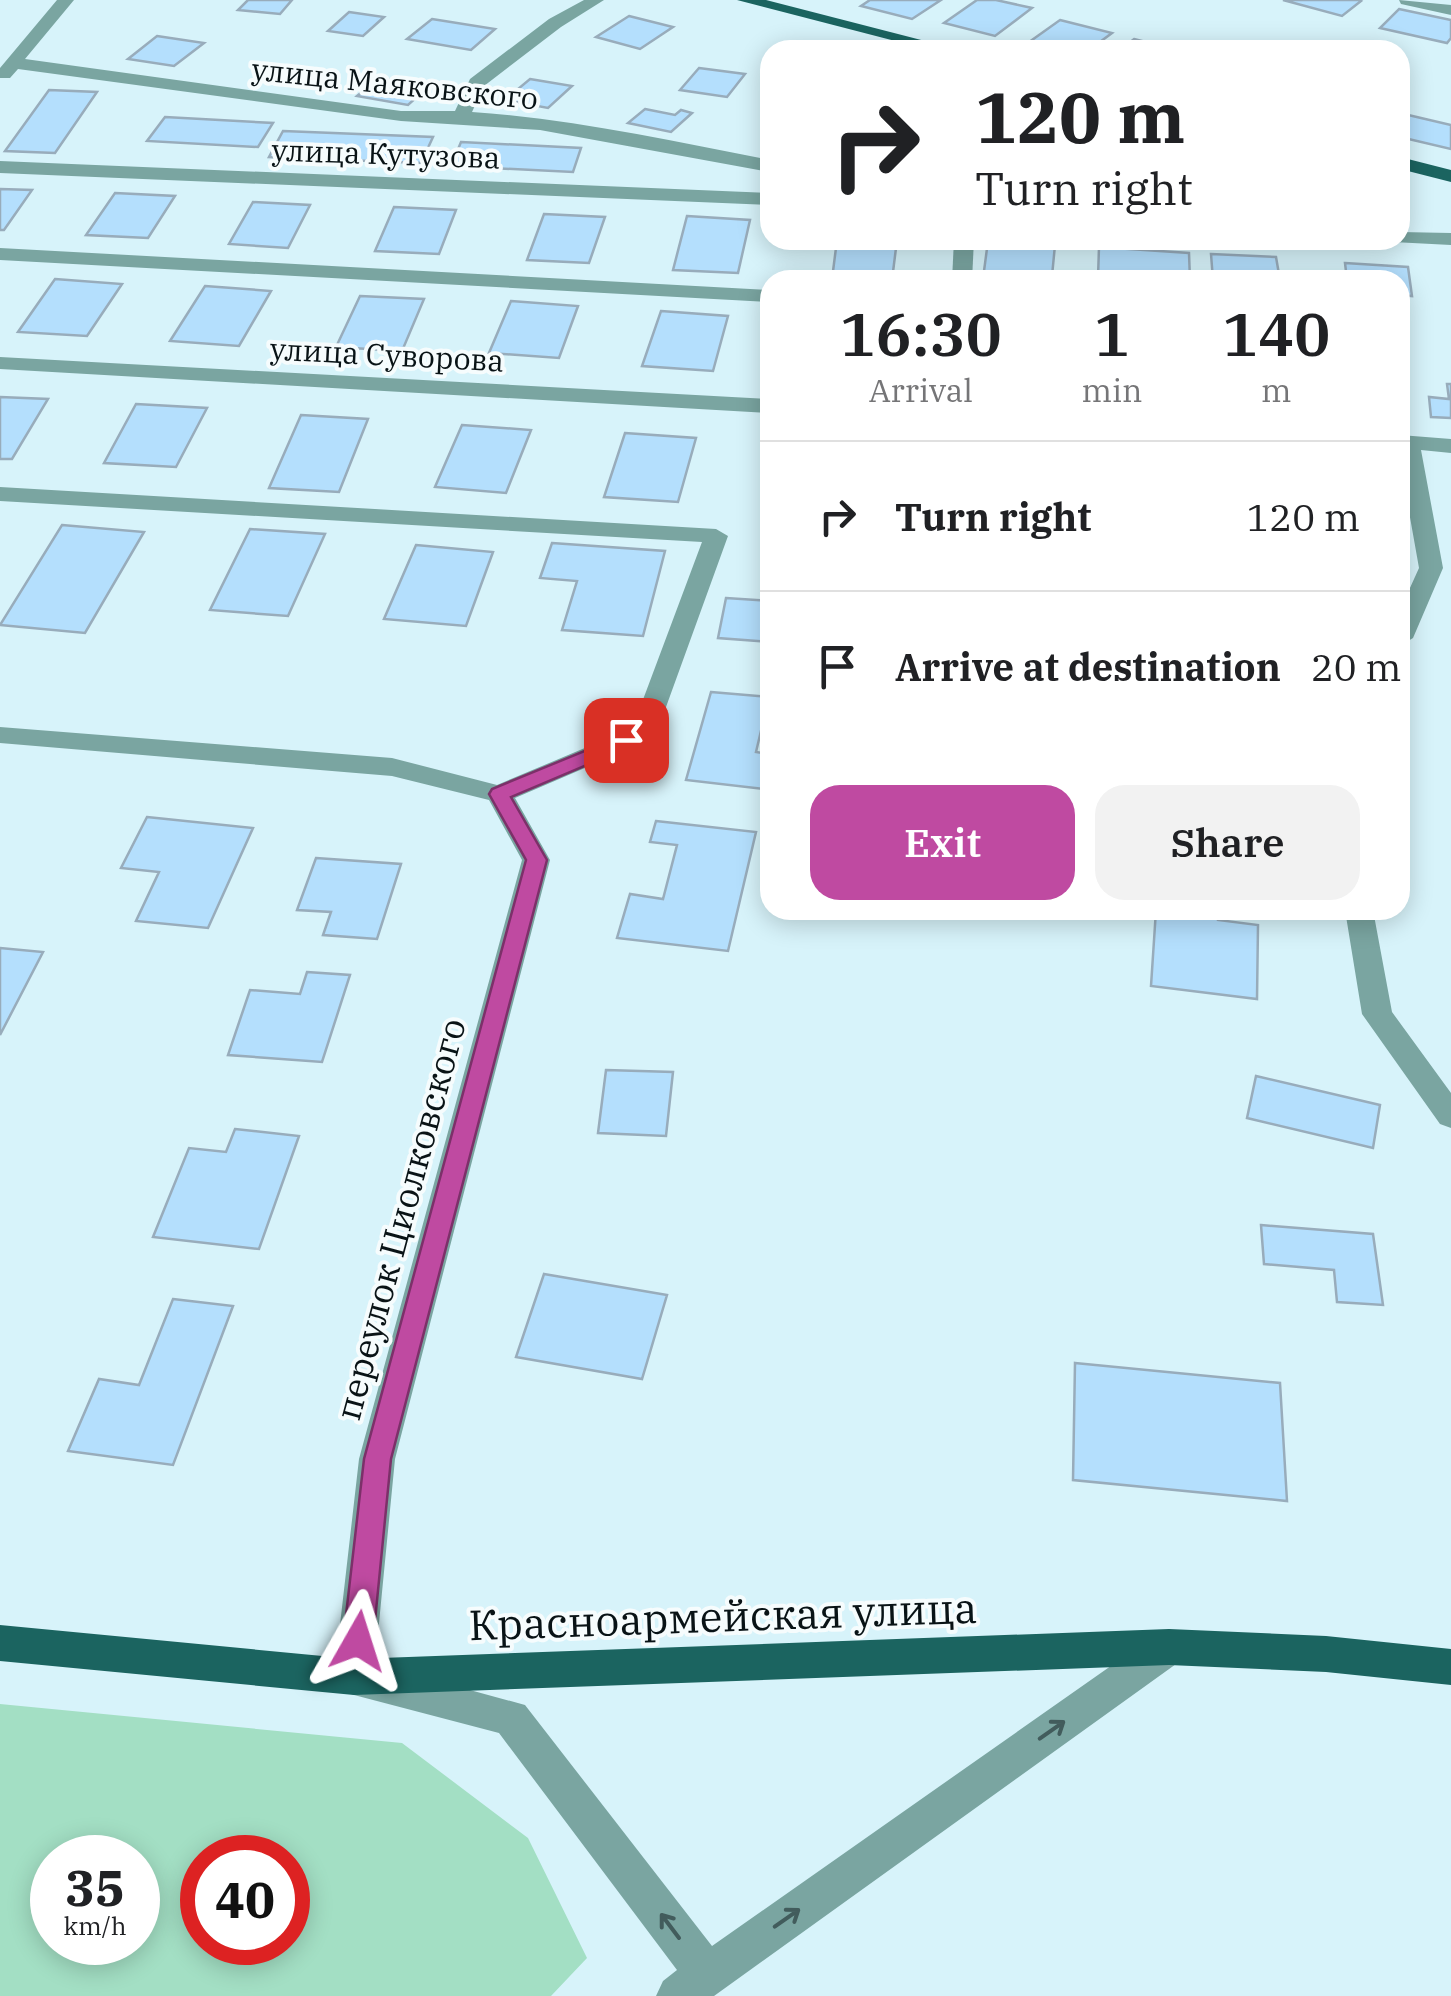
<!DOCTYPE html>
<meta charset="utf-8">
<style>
body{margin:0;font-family:"IBM Plex Serif",serif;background:#f2f2f2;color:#202124;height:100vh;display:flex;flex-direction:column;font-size:38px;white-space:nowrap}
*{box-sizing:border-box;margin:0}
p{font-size:32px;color:#757577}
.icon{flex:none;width:55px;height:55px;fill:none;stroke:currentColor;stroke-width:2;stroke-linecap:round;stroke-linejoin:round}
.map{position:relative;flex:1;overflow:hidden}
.drawer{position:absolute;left:760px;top:270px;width:650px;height:650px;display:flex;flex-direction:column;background:#fff;border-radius:30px;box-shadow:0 5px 25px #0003}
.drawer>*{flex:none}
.banner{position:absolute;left:760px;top:40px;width:650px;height:210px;border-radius:30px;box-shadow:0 5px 25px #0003;background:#fff;color:#202124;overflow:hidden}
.speed{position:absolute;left:30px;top:1835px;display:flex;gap:20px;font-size:50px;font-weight:700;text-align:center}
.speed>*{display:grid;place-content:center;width:130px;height:130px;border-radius:50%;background:#fff;box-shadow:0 5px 25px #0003;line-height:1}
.speed small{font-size:25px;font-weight:400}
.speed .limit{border:15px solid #d22;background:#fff;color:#111}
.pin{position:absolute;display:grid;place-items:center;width:85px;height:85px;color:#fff;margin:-42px;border-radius:20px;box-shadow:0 5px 15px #0006}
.me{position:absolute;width:110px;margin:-55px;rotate:6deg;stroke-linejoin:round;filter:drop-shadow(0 0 8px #0008)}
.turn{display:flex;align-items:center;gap:35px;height:210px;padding:0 50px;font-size:45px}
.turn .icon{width:130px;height:130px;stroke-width:2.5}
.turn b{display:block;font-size:70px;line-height:85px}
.eta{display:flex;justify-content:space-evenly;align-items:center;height:170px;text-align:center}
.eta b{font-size:60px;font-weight:600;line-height:70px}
.button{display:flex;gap:20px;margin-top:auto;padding:20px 50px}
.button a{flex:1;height:115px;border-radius:30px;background:#bf4aa1;color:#fff;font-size:40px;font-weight:600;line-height:115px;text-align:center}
.button a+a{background:#f2f2f2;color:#202124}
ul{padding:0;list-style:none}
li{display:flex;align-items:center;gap:30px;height:150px;padding:0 50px;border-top:2px solid #e0e0e0}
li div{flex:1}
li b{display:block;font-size:38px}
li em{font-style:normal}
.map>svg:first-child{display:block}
</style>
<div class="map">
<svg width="1451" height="1996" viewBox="0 0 1451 1996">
<rect width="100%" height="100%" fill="#d7f3fa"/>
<!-- green -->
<path fill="#a3dfc4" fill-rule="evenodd" d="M0 1704 402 1743 528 1838 587 1958 551 1996H0ZM52 1858H138V1942H52ZM202 1858H288V1942H202Z"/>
<!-- building -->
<g fill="#b4dffd" stroke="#98acbb" stroke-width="2.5">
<polygon points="248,0 292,0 280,14 238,10"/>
<polygon points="870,0 941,0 912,19 861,6"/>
<polygon points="977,0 996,0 1032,8 995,36 944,23"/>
<polygon points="1283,0 1359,0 1361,1 1342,16"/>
<polygon points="1399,9 1451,20 1451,38 1447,43 1380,28"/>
<polygon points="349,12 384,17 363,36 328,31"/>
<polygon points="629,16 673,27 640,49 596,37"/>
<polygon points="432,19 495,29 471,50 407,39"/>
<polygon points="1060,20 1112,33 1089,50 1045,50 1025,45"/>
<polygon points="157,36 204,43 174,66 128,59"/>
<polygon points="1134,39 1177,50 1120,50"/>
<polygon points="699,68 745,74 727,97 680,90"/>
<polygon points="379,78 429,86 408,105 357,96"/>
<polygon points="530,79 572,86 548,108 505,100"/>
<polygon points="49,90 97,92 55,153 5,151"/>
<polygon points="645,109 675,115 681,110 692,113 671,132 628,123"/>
<polygon points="1404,114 1451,125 1451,149 1400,137 1400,119"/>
<polygon points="165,117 273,123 258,147 147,141"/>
<polygon points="283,131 433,137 421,163 269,157"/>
<polygon points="461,142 581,148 573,172 451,166"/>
<polygon points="0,189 32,190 4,230 0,230"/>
<polygon points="115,193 175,196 148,238 86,235"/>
<polygon points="253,202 310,205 288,248 229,244"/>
<polygon points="394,207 456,210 439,254 375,251"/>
<polygon points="544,214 605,217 589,263 527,260"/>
<polygon points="687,216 750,220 738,273 673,270"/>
<polygon points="837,240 897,240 892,280 832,279"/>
<polygon points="988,241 1055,245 1052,276 984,271"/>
<polygon points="1099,247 1189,253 1190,280 1098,278"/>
<polygon points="1211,254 1276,257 1280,280 1213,280"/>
<polygon points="1345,263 1408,267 1412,296 1400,295 1400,280 1347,280"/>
<polygon points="55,279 122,284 87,336 18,332"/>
<polygon points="205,286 271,291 239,346 170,341"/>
<polygon points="360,296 424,299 402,351 336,347"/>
<polygon points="511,301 578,306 559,358 489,353"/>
<polygon points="661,311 728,316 713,371 642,366"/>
<polygon points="1447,384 1451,384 1451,418 1431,417 1429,397 1449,399"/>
<polygon points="0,397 48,399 12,459 0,459"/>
<polygon points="136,404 207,408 176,467 104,463"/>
<polygon points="301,415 368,419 339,492 269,488"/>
<polygon points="462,425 531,430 506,493 435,487"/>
<polygon points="625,433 696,438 678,502 604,497"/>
<polygon points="62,525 144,532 85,633 0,625"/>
<polygon points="250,529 325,534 288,616 210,610"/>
<polygon points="552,543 665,551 643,636 562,630 577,581 540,578"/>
<polygon points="416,545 493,552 466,626 384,619"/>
<polygon points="726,598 770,601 770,642 718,638"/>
<polygon points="711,692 769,697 756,752 770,754 765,789 686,780"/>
<polygon points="147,817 253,828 208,928 136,921 159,872 121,868"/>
<polygon points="656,821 756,832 728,951 617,938 630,894 663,899 677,845 650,842"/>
<polygon points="316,858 401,864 377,939 323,935 331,912 297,910"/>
<polygon points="1156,910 1218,910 1218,920 1258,925 1257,999 1151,986"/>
<polygon points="0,948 43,952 0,1035"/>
<polygon points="307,972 350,975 322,1062 228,1055 250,990 300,994"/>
<polygon points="606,1070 673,1072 666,1136 598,1133"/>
<polygon points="1256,1076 1380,1105 1373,1148 1247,1118"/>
<polygon points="235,1129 299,1136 259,1249 153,1237 189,1148 226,1152"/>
<polygon points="1261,1225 1373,1234 1383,1305 1337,1302 1334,1270 1264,1264"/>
<polygon points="544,1274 667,1295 642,1379 516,1357"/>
<polygon points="173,1299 233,1306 173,1465 68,1451 99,1379 139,1385"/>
<polygon points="1075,1363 1280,1383 1287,1501 1073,1480"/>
</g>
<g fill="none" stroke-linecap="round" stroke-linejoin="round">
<!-- minor -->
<g fill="#7aa5a1" fill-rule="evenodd">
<path d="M57 0H74L25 59 401 111H455L470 79 549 19 584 0H604L561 27 484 86 472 112C573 119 672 141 770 160V172L540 130 401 121 18 69 10 78H0V68Z"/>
<polygon points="1399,0 1451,5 1451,15 1401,4"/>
<polygon points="0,161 770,193 770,205 0,173"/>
<polygon points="1400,232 1451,233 1451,245 1393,242 1400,240"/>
<polygon points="954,240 974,240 972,280 952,280"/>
<polygon points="0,248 770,290 770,302 0,260"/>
<polygon points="0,357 770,399 770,413 0,369"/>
<polygon points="1400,435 1451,439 1451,453 1421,450 1443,568 1413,638 1400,646 1400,610 1419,568 1400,461"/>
<polygon points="0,487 716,529 728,536 666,707 636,746 515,798 550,860 395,1459 375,1664 525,1705 712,1946 1155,1635 1169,1629 1183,1635 1188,1647 1183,1659 714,1996 656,1996 663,1981 677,1970 499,1733 354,1695 340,1690 334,1677 359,1459 522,860 489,800 392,776 0,743 0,727 392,758 497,785 618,734 641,705 702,542 0,501"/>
<polygon points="1345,910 1373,910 1392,1012 1451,1093 1451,1128 1440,1124 1362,1014"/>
</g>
<!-- major -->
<g fill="#1b6460" fill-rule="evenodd">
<polygon points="737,0 766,0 960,50 930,50"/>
<polygon points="1400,157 1451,170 1451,182 1400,169"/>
<polygon points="0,1625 354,1659 1169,1629 1326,1636 1451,1649 1451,1685 1326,1672 1169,1665 354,1695 0,1661"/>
</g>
</g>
<!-- one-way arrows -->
<defs><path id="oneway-shaft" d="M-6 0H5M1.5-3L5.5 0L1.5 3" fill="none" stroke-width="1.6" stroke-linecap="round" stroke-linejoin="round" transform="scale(2.5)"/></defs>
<g stroke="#425c5c">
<use href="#oneway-shaft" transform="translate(1052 1730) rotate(-35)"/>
<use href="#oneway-shaft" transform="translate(787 1918) rotate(-35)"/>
<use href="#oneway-shaft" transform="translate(670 1926) rotate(-127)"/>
</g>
<!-- route -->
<polygon fill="#bf4aa1" stroke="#7c3069" stroke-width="2.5" points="626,734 637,740 634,745 511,797 547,860 391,1459 373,1641 368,1650 358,1654 348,1650 343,1641 364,1459 526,860 489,794 492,789"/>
<g text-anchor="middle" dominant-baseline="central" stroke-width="8" stroke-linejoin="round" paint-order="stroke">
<!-- far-street labels -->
<g font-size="30" fill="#091316" stroke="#f6fcfd">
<text transform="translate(395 83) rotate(6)">улица Маяковского</text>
<text transform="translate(386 153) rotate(2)">улица Кутузова</text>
<text transform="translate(387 354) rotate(3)">улица Суворова</text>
</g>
<!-- street labels -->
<g font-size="35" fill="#091316" stroke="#f6fcfd">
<text transform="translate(400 1219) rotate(-75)">переулок Циолковского</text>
</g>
<!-- near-street labels -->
<g font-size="42" fill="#091316" stroke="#f6fcfd">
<text transform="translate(723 1616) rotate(-2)">Красноармейская улица</text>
</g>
</g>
</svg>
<div class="speed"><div>35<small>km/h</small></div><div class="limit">40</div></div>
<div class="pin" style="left:626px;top:740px;background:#d93025"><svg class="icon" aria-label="arrive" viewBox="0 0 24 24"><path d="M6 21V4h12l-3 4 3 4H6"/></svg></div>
<svg class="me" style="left:358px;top:1641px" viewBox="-20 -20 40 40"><path d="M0-17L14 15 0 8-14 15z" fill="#bf4aa1" stroke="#fff" stroke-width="4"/></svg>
<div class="banner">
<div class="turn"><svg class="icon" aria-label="right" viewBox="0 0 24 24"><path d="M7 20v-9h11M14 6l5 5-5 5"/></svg><div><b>120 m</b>Turn right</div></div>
</div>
<section class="drawer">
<div class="eta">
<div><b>16:30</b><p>Arrival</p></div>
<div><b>1</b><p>min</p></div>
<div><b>140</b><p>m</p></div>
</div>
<ul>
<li><svg class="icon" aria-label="right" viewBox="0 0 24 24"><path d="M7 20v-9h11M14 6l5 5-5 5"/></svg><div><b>Turn right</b></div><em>120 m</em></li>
<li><svg class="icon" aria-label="arrive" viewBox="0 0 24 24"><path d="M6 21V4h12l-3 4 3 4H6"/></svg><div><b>Arrive at destination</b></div><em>20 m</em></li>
</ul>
<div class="button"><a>Exit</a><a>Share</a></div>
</section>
</div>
